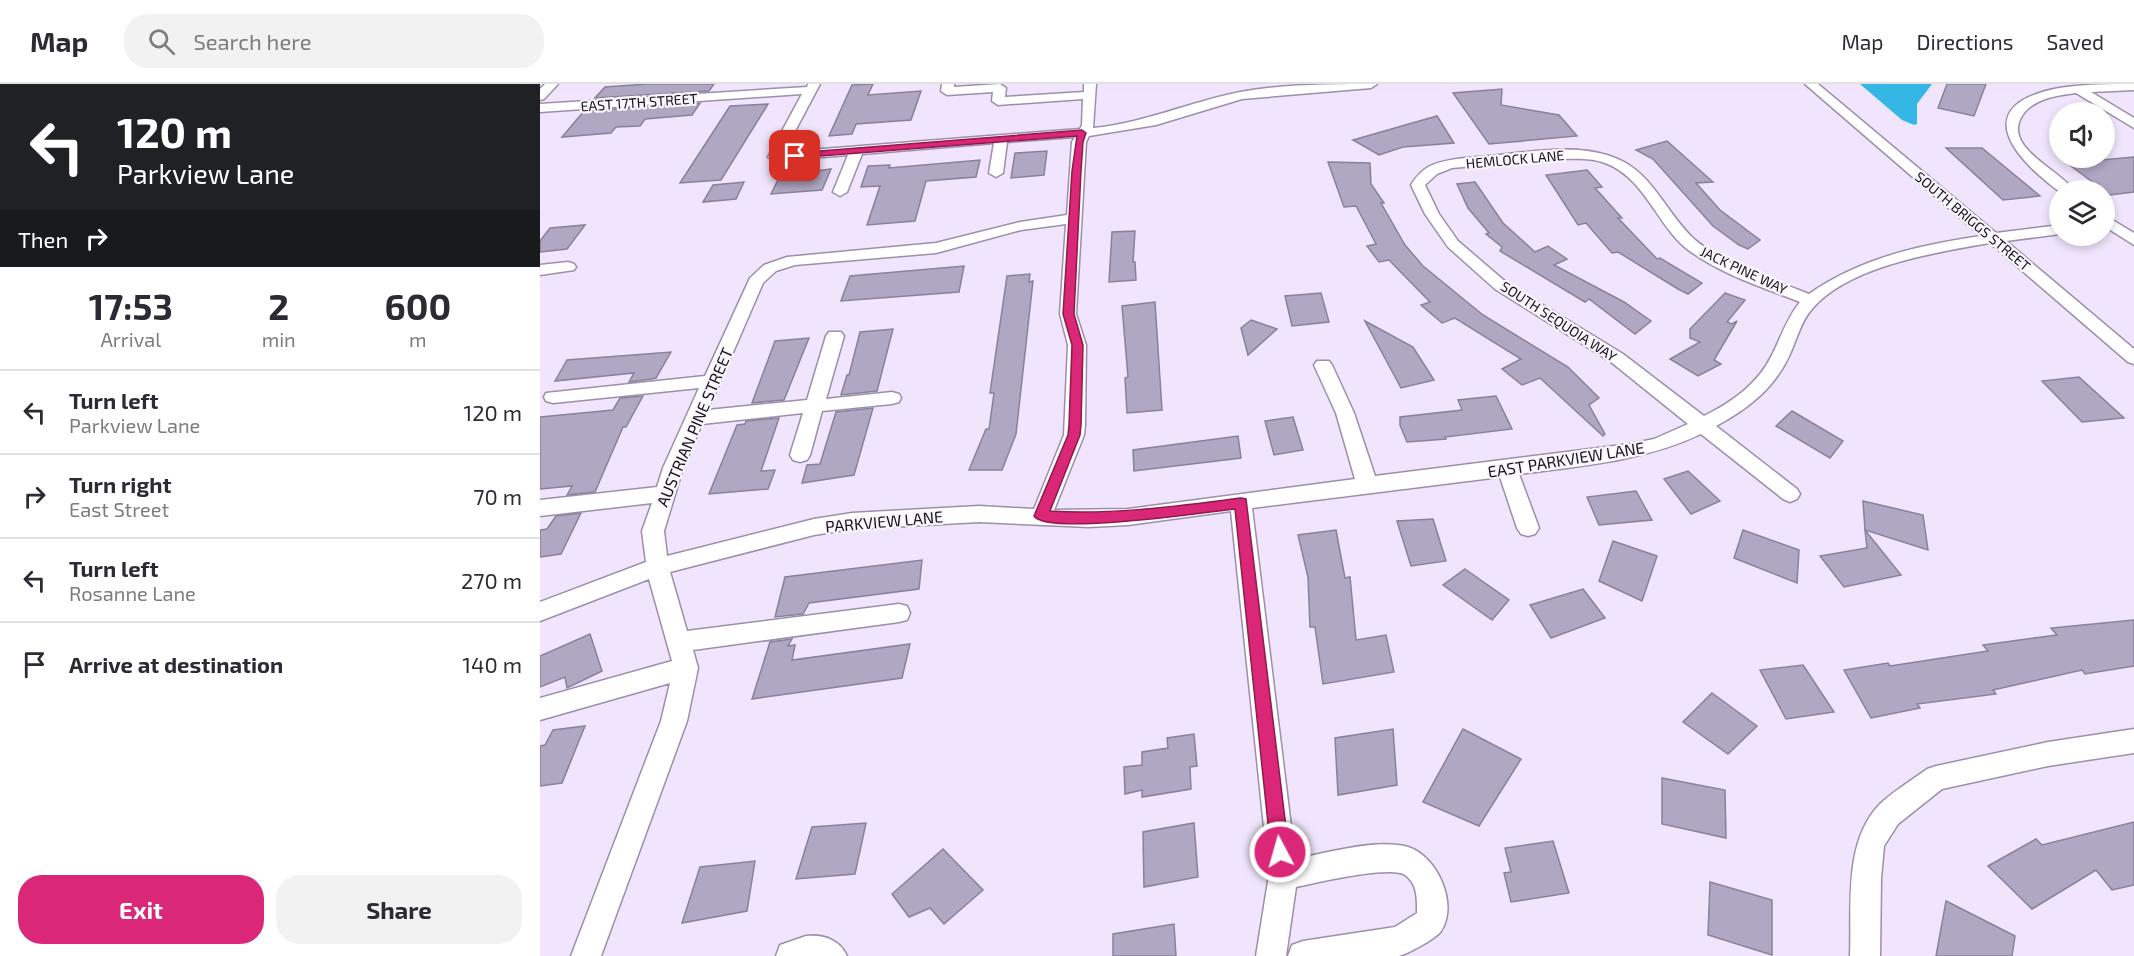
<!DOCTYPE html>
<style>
body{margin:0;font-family:"Exo 2",sans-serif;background:#f2f2f3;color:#2b2b33;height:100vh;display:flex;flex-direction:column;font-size:22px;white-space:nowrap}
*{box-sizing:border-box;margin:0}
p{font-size:20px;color:#7c7c81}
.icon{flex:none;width:33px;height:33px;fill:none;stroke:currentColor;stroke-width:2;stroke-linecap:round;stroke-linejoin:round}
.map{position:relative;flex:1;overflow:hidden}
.side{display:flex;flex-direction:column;background:#fff;width:540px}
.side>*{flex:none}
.banner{background:#202124;color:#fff;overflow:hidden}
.tools{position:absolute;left:1509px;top:18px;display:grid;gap:12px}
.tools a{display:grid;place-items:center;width:66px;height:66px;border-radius:50%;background:#fff;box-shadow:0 3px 9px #0003;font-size:30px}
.pin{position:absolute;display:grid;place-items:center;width:51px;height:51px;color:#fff;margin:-26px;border-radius:12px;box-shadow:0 3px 9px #0006}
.me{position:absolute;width:66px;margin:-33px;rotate:354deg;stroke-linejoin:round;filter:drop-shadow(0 0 4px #0008)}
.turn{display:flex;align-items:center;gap:21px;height:126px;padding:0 18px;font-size:27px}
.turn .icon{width:78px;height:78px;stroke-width:2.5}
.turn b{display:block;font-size:42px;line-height:51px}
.then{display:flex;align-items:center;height:57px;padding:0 18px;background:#0003;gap:12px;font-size:22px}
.eta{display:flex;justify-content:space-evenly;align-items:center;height:102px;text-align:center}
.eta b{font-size:36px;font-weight:700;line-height:42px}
.primary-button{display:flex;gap:12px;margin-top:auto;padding:12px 18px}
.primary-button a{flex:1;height:69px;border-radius:24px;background:#db2777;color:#fff;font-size:24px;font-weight:700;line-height:69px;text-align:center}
.primary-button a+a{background:#f2f2f3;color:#2b2b33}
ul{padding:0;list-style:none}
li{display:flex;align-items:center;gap:18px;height:84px;padding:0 18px;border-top:2px solid #e1e1e2}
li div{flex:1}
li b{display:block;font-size:22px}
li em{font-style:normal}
header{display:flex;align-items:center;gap:36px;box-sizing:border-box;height:84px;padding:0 30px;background:#fff;border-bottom:2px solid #e1e1e2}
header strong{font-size:28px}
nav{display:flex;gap:33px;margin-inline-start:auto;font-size:21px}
.search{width:420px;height:54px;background:#f2f2f3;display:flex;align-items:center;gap:15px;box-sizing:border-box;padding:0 21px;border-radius:24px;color:#7c7c81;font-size:22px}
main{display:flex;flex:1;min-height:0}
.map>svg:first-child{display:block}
</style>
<header>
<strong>Map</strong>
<div class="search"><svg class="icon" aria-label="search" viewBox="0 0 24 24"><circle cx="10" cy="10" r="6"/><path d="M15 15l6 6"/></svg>Search here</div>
<nav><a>Map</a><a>Directions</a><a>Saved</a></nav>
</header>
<main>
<section class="side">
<div class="banner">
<div class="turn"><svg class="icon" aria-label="left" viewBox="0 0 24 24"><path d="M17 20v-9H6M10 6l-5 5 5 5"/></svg><div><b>120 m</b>Parkview Lane</div></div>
<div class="then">Then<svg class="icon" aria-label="right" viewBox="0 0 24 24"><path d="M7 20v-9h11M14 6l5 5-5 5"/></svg></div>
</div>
<div class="eta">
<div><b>17:53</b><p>Arrival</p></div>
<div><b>2</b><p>min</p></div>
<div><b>600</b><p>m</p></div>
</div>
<ul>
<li><svg class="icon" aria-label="left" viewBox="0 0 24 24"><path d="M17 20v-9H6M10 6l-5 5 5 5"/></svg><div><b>Turn left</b><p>Parkview Lane</p></div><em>120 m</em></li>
<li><svg class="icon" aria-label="right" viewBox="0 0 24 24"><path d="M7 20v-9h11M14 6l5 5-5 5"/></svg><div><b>Turn right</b><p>East Street</p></div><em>70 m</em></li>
<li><svg class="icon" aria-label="left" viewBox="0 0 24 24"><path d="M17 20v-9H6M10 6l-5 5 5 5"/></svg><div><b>Turn left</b><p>Rosanne Lane</p></div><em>270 m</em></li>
<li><svg class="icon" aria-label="arrive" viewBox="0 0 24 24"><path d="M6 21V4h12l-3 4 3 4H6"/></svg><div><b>Arrive at destination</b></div><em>140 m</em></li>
</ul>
<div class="primary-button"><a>Exit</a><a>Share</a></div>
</section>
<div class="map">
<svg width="1594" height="872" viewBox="0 0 1594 872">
<rect width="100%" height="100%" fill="#f0e5fc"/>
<!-- water -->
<polygon fill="#35b7e6" points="1320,0 1392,0 1377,20 1377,40 1374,41 1362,36"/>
<!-- building -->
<g fill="#b0a7c3" stroke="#89819c" stroke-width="1.5">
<polygon points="108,0 174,0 169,7 55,14 65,3"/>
<polygon points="333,0 328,11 381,7 371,36 316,40 312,50 289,52 312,1"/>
<polygon points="1407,0 1446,0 1434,32 1398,24"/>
<polygon points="962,5 961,21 1019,31 1037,52 949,60 913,9"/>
<polygon points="160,19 152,31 105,35 100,42 76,43 71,49 22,53 44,27"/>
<polygon points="228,20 181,96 140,99 190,22"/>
<polygon points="897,32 914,59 863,63 839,71 813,56"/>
<polygon points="1127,57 1173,98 1156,99 1180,126 1220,156 1208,165 1199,161 1173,142 1113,75 1096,66"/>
<polygon points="1406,64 1442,64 1500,112 1463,116"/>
<polygon points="507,67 504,91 471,94 475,69"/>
<polygon points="1594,73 1594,108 1570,111 1527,79"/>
<polygon points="440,76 436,93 386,97 375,137 327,141 340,102 321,103 328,82 350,81 349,84"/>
<polygon points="788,78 830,79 831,100 844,119 841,119 865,161 883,182 943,231 1028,283 1059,314 1049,321 1065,350 1063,352 1000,294 982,301 962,285 981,275 915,234 902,239 881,221 890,218 849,176 839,178 827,162 836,160 816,122 804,123"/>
<polygon points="291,85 282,106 231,110 240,92"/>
<polygon points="1047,86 1062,103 1055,104 1082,134 1078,134 1117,175 1120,174 1162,199 1148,210 1138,205 1078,168 1072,169 1046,139 1038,141 1006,91"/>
<polygon points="204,98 196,115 163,118 173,101"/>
<polygon points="935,98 963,139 995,168 1008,162 1027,175 1014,181 1084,218 1111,237 1095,250 1049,215 1045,218 960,167 962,163 946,150 949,149 928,124 917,100"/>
<polygon points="45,141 27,165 0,168 0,157 10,144"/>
<polygon points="595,147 593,178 595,178 596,196 569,198 572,148"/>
<polygon points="424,182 419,208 301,217 310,192"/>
<polygon points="490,190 489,198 493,197 476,350 462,386 429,386 446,345 449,345 454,309 450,309 467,192"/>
<polygon points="781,209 789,238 752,242 745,212"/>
<polygon points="1185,209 1205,216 1187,238 1192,240 1197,237 1174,276 1181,280 1158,292 1130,275 1160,258 1150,254 1150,245"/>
<polygon points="615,218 622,326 587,329 585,294 588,293 582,222"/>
<polygon points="711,236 737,245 708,271 701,244"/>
<polygon points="825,237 873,263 894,296 861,304"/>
<polygon points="353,245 337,307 301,311 307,291 309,291 320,248"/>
<polygon points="269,254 244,316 212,319 235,257"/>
<polygon points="131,268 116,294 112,295 89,298 94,289 15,297 27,276"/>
<polygon points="1539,293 1584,334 1542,338 1502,297"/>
<polygon points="103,312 86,343 83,343 55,408 27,411 32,402 0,405 0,333 73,326 80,314"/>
<polygon points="956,312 972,345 905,353 906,355 867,358 860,341 860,333 922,326 918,316"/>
<polygon points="333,324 314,391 262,399 267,381 280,380 296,328"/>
<polygon points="1252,327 1303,357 1290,374 1236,342"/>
<polygon points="753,333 763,366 734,371 725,337"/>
<polygon points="239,334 221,387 235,386 228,405 169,410 197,341 205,340 206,337"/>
<polygon points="698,352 701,374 594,387 593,366"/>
<polygon points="1148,387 1180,417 1151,430 1124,395"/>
<polygon points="1096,407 1112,436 1059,441 1047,413"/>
<polygon points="1323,417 1383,431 1388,466 1325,446"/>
<polygon points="41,429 21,470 0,473 0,446 7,445 16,432"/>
<polygon points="893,435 906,477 871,482 857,437"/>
<polygon points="796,446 805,494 810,493 816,556 846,551 854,588 783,600 775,543 770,543 768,493 758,451"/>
<polygon points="1203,446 1259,466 1257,499 1194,474"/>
<polygon points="1325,446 1361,491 1304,503 1280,472 1327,464"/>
<polygon points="1073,457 1117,472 1102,517 1059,497"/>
<polygon points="382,476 379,505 269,519 263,530 235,533 245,493"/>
<polygon points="925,485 969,516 952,536 903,501"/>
<polygon points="1043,505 1065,534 1011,554 990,521"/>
<polygon points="1594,536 1594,582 1545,590 1542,586 1453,606 1456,610 1377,620 1380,624 1331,634 1304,586 1348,579 1350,582 1448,567 1443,561 1517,551 1511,544"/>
<polygon points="50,550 62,587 27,604 25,593 0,603 0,572"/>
<polygon points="252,555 248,562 255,561 252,576 370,560 362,594 212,615 230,558"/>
<polygon points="1263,581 1294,628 1246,635 1220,586"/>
<polygon points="1172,609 1217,642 1188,670 1143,638"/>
<polygon points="45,642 22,699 0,702 0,662 5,661 13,646"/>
<polygon points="853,645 857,701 798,711 795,654"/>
<polygon points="923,645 981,675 939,742 883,718"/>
<polygon points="654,650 657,682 650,683 651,705 602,713 602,706 585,710 584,683 602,681 602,668 628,664 627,654"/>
<polygon points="1122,694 1185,706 1186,754 1122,740"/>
<polygon points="1594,738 1594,801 1572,806 1556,786 1492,825 1448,782 1496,755 1502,761"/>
<polygon points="326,739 315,790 256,795 272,743"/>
<polygon points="654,739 658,793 604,803 603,748"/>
<polygon points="1013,757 1029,809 971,818 964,789 971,788 965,764"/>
<polygon points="403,765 443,806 404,840 390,824 369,833 352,810"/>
<polygon points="215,777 207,827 142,839 160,783"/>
<polygon points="1170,798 1232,816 1232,871 1168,851"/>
<polygon points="1406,817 1475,852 1472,872 1396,872"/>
<polygon points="634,840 636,872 573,872 573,850"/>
</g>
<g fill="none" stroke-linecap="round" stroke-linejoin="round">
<defs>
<g id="minor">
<polygon points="5,0 18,0 4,15 0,16 0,5"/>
<path d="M268 0H280L244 68 540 45 542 41 543 15 458 21 452 17 453 8 407 11 401 7 402 0H414V3L460 0 466 4 465 13 544 8V0H556L553 44C604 39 650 18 700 8 744 0 792 0 837 0L831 4 702 15 616 41 549 52 546 58 536 230 546 261 545 341 544 351 514 426 588 425 815 395 796 329 774 281 777 277H789L792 281 814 329 835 392 1090 360 1114 355 1148 340 1071 278 955 205 908 163 885 130 871 101C876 93 882 86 890 82 908 74 929 74 949 72 991 68 1044 57 1084 78 1114 94 1129 132 1154 155 1185 182 1231 195 1269 210 1320 174 1380 161 1441 152L1265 0H1278L1456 149 1520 141V150L1466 157 1594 265V280L1588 278 1450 159C1397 168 1308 182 1272 225 1261 237 1257 255 1250 270 1235 304 1208 325 1176 342L1257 405 1260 410 1257 415 1250 418 1243 415 1161 350C1104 377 1041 382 979 390L999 444 995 450 988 452 981 450 977 444 960 393 712 424 755 775C787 769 838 754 868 763 897 772 919 820 901 847 897 854 866 871 858 872 848 872 836 872 826 872 800 872 774 872 748 872L752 861 763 857 855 843 877 829C877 816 878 800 865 791 850 781 776 799 756 803L746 872H716L729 791 691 427 588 441 549 443 439 438 312 445 274 451 130 488 147 547 359 520 367 522 370 529 367 536 359 538 153 566 158 584 147 637 61 872H31L121 637 130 599 0 636V614L132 577 109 495 0 537V518L106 478 102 447 112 419 0 432V416L117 403 123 384 159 304 13 319 6 317 4 313 6 309 165 292 210 194 224 181 247 173 396 159 480 138 527 131 532 58 535 53 467 58 463 89 456 93 449 89 454 59 322 70 307 108 300 112 293 108 308 71 235 77 228 73 262 10 0 28V20L267 3ZM1014 75C1031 75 1049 73 1065 79 1104 93 1117 141 1147 165 1180 190 1222 203 1260 218 1247 234 1241 253 1232 271 1218 300 1192 318 1164 332L1083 270 967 199 918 157 899 130 885 101 897 90 912 84ZM526 140 520 230 528 261 524 351 494 425 439 422 312 429 274 435 127 472 124 447 143 384 162 340 263 329 250 371 253 376 260 378 267 376 270 371 282 327 352 320 359 318 361 314 359 310 352 308 286 315 304 252 301 248H289L286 252 267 316 168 326 223 199 236 187 255 181 396 169 481 146Z"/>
<path d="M1594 0V6L1551 8 1594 34V44L1536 9C1518 11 1492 15 1482 32 1462 64 1522 87 1533 106L1520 108C1471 72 1430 21 1519 4 1544 0 1569 0 1594 0Z"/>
<polygon points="1564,131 1594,149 1594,161 1564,142"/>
<polygon points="28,178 34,180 36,183 34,186 0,191 0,181"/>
<path d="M1594 645V669L1508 682 1402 705 1358 740 1344 762 1341 794 1340 872H1310C1312 824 1303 759 1339 721 1352 708 1371 697 1387 685L1396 682 1508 658Z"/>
<path d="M266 852C284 850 300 856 307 872H236L240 861Z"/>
</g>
</defs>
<!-- minor casing -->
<use href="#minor" stroke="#9c8faa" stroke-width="3"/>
<!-- minor -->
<use href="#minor" fill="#fff" fill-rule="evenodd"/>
</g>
<!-- route -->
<path fill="#db2777" stroke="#8e194d" stroke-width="1.5" d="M542 46 546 49 543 58 541 87 534 230 543 261 541 341 540 351 510 427C574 431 637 422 701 414L706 415 749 768 747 774 740 777 734 774 731 768 695 425C667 428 507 452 494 432L528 351 529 341 532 261 523 230 532 87 537 52 255 74 251 72 255 69Z"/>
<g text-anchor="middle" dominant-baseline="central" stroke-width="4.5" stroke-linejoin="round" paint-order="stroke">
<!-- far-street labels -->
<g font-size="14" fill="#17121c" stroke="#f8f6fc">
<text transform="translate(99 18) rotate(-4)">EAST 17TH STREET</text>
<text transform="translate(975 75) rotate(-5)">HEMLOCK LANE</text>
<text transform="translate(1433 137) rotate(40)">SOUTH BRIGGS STREET</text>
<text transform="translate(1204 186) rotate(25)">JACK PINE WAY</text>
<text transform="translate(1019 237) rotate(33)">SOUTH SEQUOIA WAY</text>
</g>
<!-- street labels -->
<g font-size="16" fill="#17121c" stroke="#f8f6fc">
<text transform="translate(154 343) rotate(-67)">AUSTRIAN PINE STREET</text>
<text transform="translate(1026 375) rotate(-9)">EAST PARKVIEW LANE</text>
<text transform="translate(344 437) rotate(-5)">PARKVIEW LANE</text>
</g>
</g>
</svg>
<div class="tools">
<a><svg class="icon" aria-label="sound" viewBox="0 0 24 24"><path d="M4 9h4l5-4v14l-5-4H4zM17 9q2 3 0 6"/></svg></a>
<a><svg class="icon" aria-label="layers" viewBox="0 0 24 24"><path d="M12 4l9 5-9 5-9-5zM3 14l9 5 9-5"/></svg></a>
</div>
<div class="pin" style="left:255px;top:72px;background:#d93025"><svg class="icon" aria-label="arrive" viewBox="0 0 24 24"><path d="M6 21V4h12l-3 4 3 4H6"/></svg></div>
<svg class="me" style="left:740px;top:768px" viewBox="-20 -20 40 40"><circle r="17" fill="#db2777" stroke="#fff" stroke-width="3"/><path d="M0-11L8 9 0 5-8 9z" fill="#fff"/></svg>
</div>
</main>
